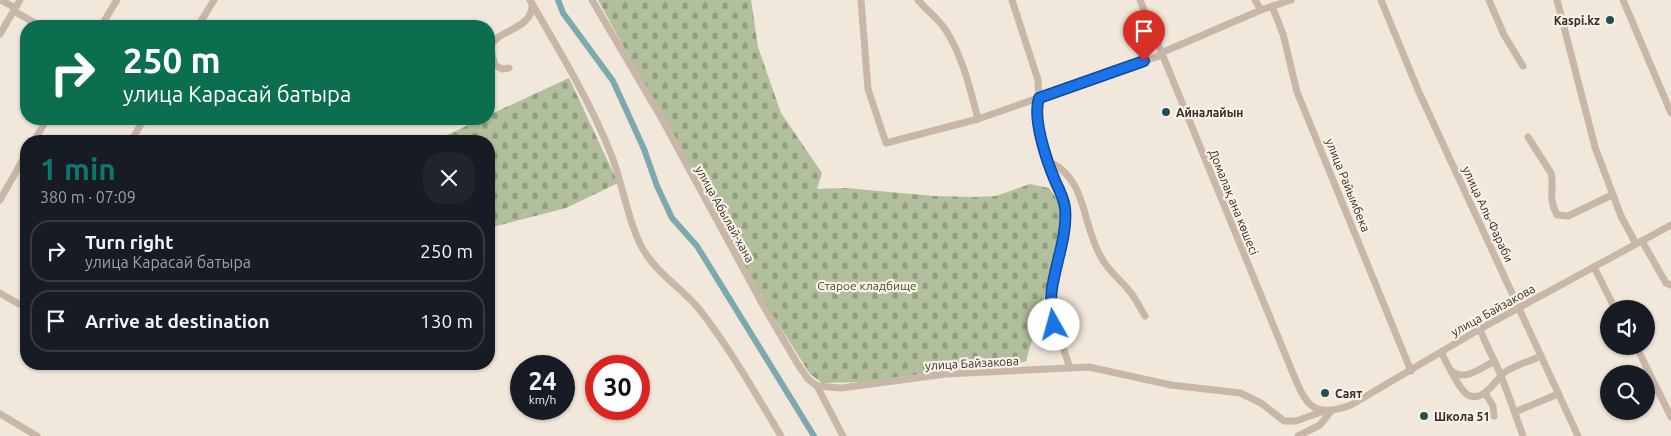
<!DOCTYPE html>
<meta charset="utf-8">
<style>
body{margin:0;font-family:Ubuntu,sans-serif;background:#20242c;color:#f1f3f6;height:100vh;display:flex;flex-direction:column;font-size:19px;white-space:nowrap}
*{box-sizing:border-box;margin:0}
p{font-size:16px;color:#9ea1a6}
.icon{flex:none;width:28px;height:28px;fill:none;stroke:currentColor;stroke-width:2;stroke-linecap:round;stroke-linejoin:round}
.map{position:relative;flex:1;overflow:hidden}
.drawer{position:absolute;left:20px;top:135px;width:475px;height:235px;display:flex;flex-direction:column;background:#171b24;border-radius:20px;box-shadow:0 1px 4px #0004}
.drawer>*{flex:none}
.banner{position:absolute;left:20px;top:20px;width:475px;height:105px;border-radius:20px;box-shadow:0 1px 4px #0004;background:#0b6e4f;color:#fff;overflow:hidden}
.fabs{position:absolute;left:1600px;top:300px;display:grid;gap:10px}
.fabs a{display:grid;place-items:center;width:55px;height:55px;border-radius:50%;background:#171b24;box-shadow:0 1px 4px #0004;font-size:25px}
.speed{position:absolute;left:510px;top:355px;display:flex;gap:10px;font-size:25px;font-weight:700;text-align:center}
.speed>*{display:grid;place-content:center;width:65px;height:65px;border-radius:50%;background:#171b24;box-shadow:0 1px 4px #0004;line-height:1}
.speed small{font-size:12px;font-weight:400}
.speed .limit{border:8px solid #d22;background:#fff;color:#111}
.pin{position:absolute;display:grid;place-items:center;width:42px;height:42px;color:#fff;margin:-51px -21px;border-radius:50% 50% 50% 0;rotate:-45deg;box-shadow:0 0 5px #0007}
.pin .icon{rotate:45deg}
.me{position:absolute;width:55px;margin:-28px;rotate:353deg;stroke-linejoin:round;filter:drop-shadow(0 0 4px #0008)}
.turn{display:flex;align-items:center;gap:18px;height:105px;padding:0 20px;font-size:22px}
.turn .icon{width:65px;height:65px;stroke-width:2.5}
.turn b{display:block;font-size:35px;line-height:42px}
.round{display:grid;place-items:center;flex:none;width:52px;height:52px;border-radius:20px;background:#20242c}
.head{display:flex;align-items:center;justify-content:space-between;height:85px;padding:0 20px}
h1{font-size:30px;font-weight:600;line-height:38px;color:#0f766e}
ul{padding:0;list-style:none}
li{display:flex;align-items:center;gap:15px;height:62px;margin:0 10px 8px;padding:0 10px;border:2px solid #363941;border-radius:20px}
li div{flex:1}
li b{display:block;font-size:19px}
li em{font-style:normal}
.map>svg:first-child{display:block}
</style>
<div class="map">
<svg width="1671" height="436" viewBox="0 0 1671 436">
<defs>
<pattern id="cemetery-stones" width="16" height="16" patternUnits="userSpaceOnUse" patternTransform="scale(1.25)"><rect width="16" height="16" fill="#b2bf9c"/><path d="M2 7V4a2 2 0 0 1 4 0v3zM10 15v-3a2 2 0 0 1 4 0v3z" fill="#929b7f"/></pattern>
</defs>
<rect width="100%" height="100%" fill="#f1e7db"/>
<!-- cemetery -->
<g fill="url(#cemetery-stones)">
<polygon points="598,0 751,0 758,47 781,113 822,173 817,189 846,188 934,196 976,197 996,196 1030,184 1049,188 1061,205 1059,245 1026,361 1005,369 951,370 864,382 822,383 810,374 760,295"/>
<polygon points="569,78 618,183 566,208 489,228 489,141 434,141 481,119 489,119 489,115"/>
</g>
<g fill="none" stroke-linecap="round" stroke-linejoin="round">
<!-- canal -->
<polyline stroke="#7ba9ac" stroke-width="6" points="558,0 563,13 613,81 644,149 657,186 672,218 697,246 814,436"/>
<!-- minor -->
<g stroke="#c8b7a8" stroke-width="7">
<polyline points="1,0 15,8"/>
<path d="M530 0C559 50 590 101 611 154 623 184 629 229 646 254 660 276 683 289 699 309 730 348 755 393 781 436"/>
<polyline points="592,0 662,119 763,305 797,363 808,379 817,386 843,436"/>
<polyline points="861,0 868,89 886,143 978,119 1162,55"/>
<path d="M918 0C927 11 940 20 947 32 963 58 970 89 978 119"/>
<polyline points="1012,0 1038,80 1039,98 1037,112 1040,130 1065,207 1063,237 1050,309 1070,368"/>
<path d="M1140 0 1292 371C1306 405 1312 419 1351 405L1480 329 1671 225"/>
<polyline points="1255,0 1261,10"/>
<polyline points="1381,0 1418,90 1578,436"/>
<polyline points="1489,0 1504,35 1523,66"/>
<polyline points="1557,0 1595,147 1621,216 1636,244"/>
<polyline points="1623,0 1671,113"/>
<polyline points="1272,6 1283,34 1297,92 1411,371"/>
<polyline points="14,11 40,26"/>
<polyline points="101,26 117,0"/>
<polyline points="198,26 214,0"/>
<polyline points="0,34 20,0"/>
<polyline points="1161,53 1261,10 1291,0"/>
<path d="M509 68 502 69 495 65 490 47C499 28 532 30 532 5"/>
<path d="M1528 137 1551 173C1555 189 1547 196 1557 215L1568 216 1612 195"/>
<polyline points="34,141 47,119"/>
<polyline points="131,141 144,119"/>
<path d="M1050 162C1088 181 1081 223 1101 257 1107 269 1117 277 1126 287 1134 295 1139 306 1145 316"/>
<polyline points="0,200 26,154"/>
<polyline points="1642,241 1666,283 1671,285"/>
<polyline points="1594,267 1615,309"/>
<polyline points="0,293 19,304 26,304"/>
<path d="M1480 329C1486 346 1495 360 1501 376 1509 396 1516 416 1523 436"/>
<polyline points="1636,346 1671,417"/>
<path d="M1441 352C1446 361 1459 390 1468 395 1484 403 1496 379 1505 372 1515 365 1530 361 1541 356"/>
<path d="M1453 372C1465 381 1481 368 1493 362"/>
<polyline points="817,386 841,388 946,374 1089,367 1171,385 1240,393 1261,403 1284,421 1296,421 1324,411"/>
<polyline points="1485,393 1493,406 1494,416"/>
<polyline points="1515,412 1558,394"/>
<polyline points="0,414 37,436"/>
<polyline points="1298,436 1320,425 1331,411"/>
</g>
</g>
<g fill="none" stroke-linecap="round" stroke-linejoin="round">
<defs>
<path id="route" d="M1054 325C1042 286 1069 247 1065 208 1064 199 1060 191 1056 183 1047 162 1032 119 1039 98L1144 61"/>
</defs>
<!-- route casing -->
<use href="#route" stroke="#114b97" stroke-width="12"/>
<!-- route -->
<use href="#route" stroke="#1a73e8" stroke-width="9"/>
</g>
<!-- markers -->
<g fill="#1f5055" stroke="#f9f1e7" stroke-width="2">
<circle cx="1610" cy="20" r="5"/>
<circle cx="1166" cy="112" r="5"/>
<circle cx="1325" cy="393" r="5"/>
<circle cx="1424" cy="416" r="5"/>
</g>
<g text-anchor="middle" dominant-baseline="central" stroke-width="4.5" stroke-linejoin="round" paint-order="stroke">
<!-- poi labels -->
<g font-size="12" font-weight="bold" fill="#352c28" stroke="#f9f1e7" text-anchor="start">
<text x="1600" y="20" text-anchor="end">Kaspi.kz</text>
<text x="1176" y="112">Айналайын</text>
<text x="1335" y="393">Саят</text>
<text x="1434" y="416">Школа 51</text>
</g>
<!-- street labels -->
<g font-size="12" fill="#352c28" stroke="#f9f1e7">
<text transform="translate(1348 185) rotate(68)">улица Райымбека</text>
<text transform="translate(1234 202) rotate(68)">Домалақ ана көшесі</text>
<text transform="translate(725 214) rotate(61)">улица Абылай-хана</text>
<text transform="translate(1488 214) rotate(65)">улица Аль-Фараби</text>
<text transform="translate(1493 310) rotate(-29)">улица Байзакова</text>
<text transform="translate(972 363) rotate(-3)">улица Байзакова</text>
</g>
<!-- park labels -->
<g font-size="12" fill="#43522d" stroke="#f9f1e7">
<text x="867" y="285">Старое кладбище</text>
</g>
</g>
</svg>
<div class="fabs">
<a><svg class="icon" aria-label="sound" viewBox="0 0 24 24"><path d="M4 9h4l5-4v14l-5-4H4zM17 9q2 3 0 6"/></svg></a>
<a><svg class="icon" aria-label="search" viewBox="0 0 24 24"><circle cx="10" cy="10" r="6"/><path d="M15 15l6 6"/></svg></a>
</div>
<div class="speed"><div>24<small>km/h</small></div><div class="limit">30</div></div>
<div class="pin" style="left:1144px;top:61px;background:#d93025"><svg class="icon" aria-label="arrive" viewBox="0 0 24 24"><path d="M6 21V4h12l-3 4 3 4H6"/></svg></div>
<svg class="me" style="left:1054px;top:325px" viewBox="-20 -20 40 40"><circle r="19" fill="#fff"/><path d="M0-13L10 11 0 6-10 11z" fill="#1a73e8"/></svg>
<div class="banner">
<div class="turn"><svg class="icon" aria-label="right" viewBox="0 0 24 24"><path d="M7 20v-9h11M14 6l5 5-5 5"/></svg><div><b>250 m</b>улица Карасай батыра</div></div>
</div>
<section class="drawer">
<div class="head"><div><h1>1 min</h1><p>380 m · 07:09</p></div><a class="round"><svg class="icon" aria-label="close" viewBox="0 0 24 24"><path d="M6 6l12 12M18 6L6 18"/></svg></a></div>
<ul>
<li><svg class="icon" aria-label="right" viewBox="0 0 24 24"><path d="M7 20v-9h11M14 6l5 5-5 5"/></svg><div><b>Turn right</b><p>улица Карасай батыра</p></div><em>250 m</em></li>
<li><svg class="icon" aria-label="arrive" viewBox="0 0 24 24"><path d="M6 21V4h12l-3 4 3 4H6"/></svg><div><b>Arrive at destination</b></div><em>130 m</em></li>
</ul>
</section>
</div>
